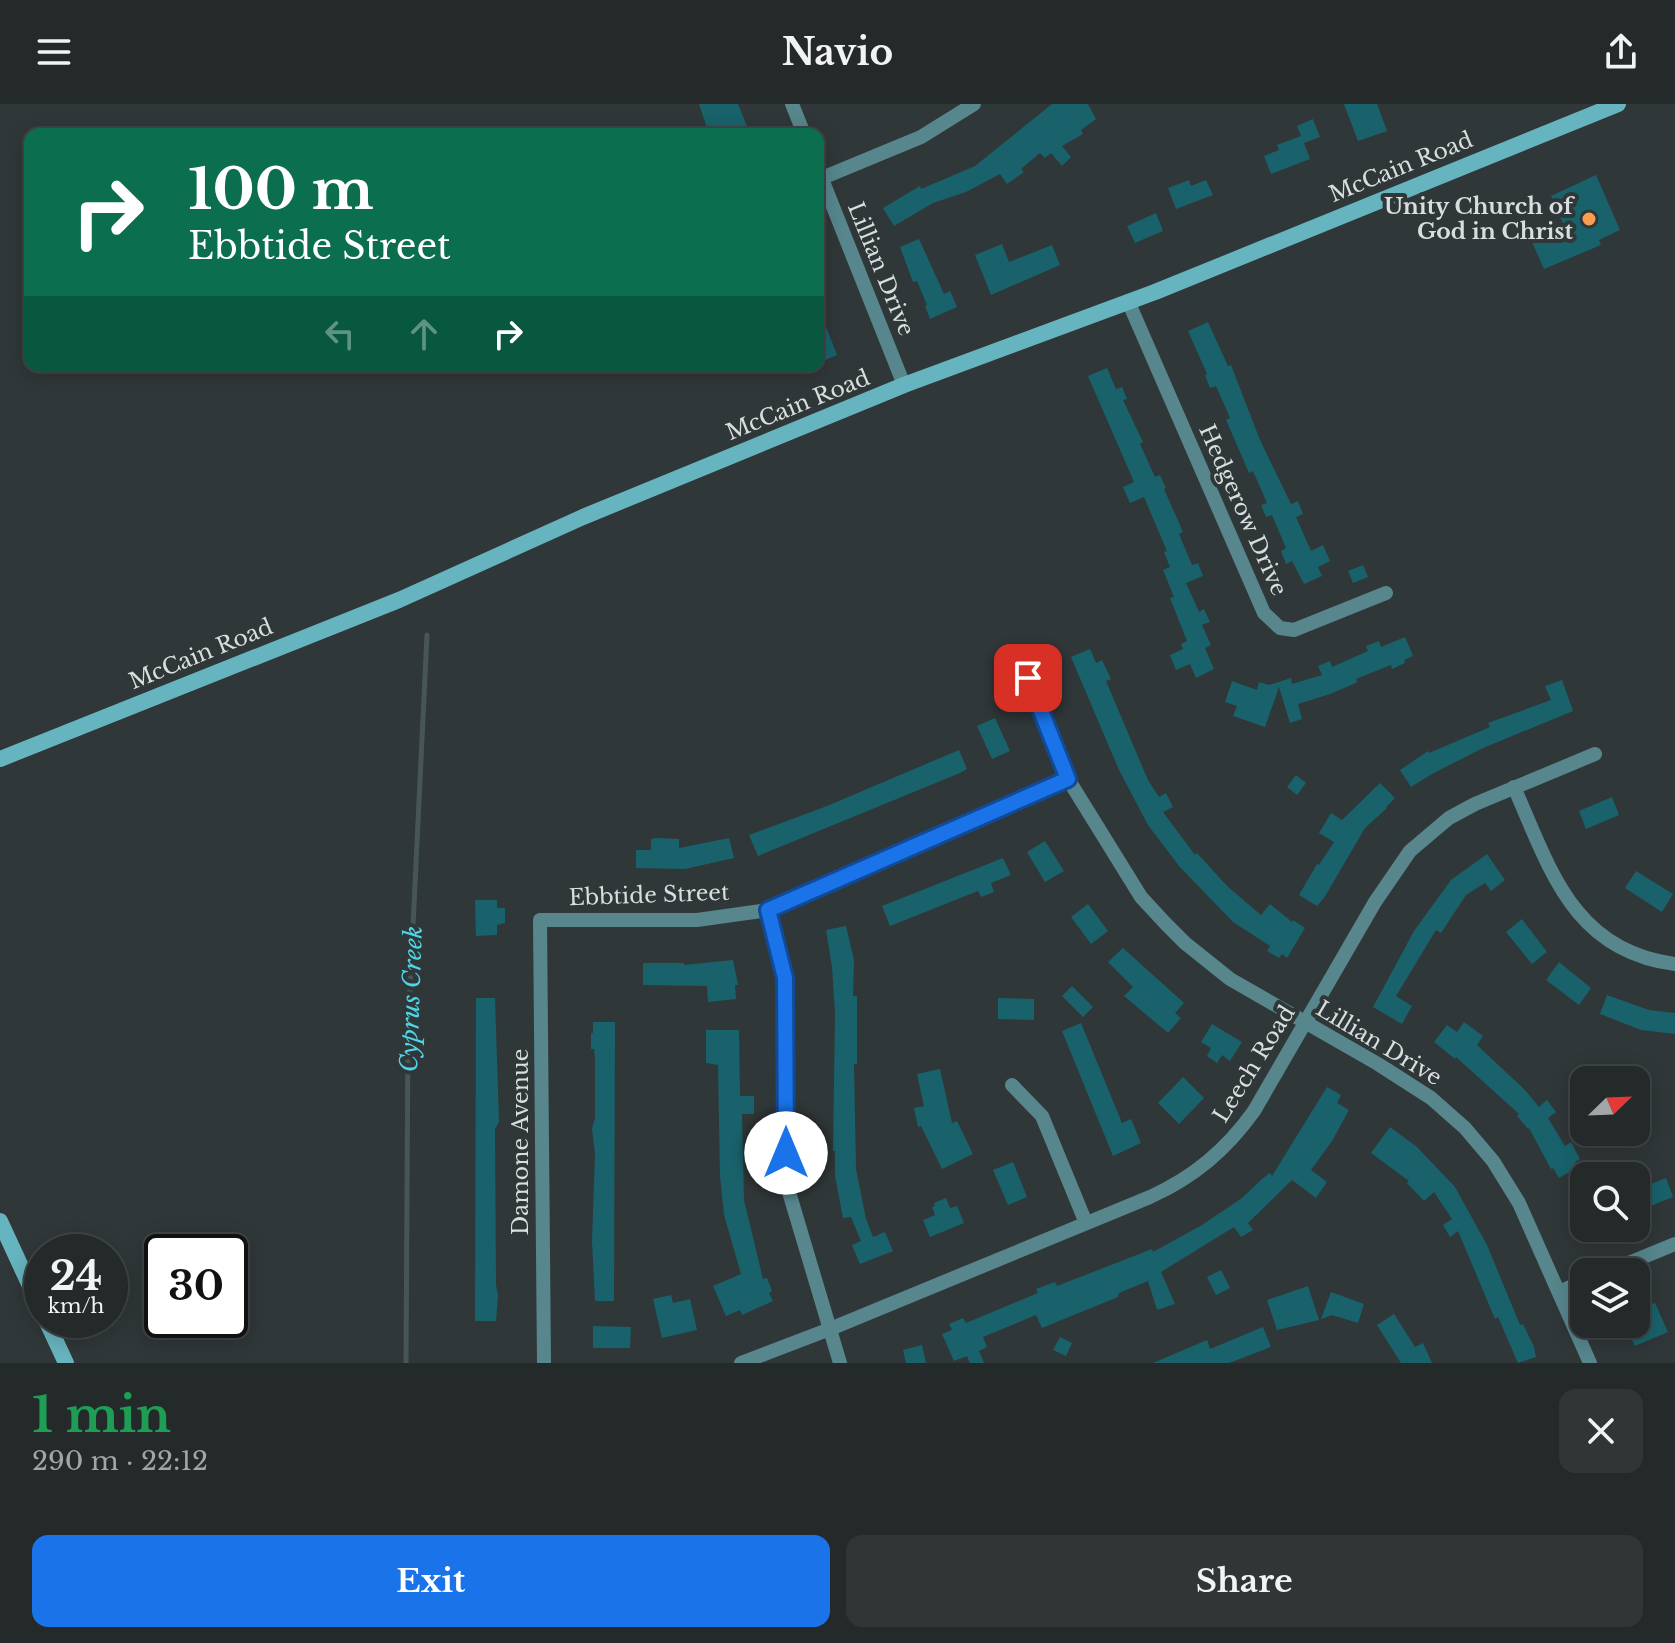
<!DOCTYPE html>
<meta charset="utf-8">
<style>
body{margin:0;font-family:"Libre Baskerville",serif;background:#303536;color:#f1f3f6;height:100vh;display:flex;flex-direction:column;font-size:30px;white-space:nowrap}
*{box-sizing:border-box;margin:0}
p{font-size:26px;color:#a3a6a8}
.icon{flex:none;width:44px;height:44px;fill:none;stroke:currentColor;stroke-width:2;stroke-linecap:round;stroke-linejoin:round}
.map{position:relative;height:1259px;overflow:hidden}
.details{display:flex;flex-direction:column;background:#24292a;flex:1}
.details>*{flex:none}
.guide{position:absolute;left:24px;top:24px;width:800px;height:244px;border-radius:16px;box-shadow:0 4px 20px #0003,0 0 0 2px #414547;background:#0b6e4f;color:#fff;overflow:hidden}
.needle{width:52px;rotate:67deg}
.fabs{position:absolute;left:1570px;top:962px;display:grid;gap:16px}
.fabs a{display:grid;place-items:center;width:80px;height:80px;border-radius:16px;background:#24292a;box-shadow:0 4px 20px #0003,0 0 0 2px #414547;font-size:40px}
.speed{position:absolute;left:24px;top:1130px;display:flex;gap:16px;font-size:40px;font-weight:700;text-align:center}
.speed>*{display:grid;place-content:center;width:104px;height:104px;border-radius:50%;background:#24292a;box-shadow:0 4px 20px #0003,0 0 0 2px #414547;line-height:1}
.speed small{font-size:20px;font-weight:400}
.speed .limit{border:4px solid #111;border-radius:12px;background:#fff;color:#111}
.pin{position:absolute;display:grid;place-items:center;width:68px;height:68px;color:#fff;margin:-34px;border-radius:16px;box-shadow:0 4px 12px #0006}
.me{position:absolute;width:88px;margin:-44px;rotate:0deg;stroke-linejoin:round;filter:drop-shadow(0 0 6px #0008)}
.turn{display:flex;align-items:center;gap:28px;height:168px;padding:0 32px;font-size:36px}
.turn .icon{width:104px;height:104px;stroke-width:2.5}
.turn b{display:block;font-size:56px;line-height:68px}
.lanes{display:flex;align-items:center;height:76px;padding:0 32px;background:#0003;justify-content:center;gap:40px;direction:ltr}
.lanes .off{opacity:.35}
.round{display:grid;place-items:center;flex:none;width:84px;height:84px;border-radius:16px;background:#303536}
.headline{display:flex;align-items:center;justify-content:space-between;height:136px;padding:0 32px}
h1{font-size:48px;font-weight:700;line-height:60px;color:#1e9e55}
.action{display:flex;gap:16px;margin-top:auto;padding:16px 32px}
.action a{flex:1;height:92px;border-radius:16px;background:#1a73e8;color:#fff;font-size:32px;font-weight:700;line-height:92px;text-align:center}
.action a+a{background:#303536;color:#f1f3f6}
header{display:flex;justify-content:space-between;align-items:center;height:104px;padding:0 32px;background:#24292a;font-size:36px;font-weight:700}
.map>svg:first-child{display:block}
</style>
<header><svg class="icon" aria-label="menu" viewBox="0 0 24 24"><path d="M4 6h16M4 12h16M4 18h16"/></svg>Navio<svg class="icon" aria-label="share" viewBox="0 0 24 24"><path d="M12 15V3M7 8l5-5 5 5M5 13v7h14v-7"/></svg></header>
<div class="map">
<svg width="1675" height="1259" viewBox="0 0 1675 1259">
<rect width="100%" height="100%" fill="#303738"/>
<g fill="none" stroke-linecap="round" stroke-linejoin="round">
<!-- stream -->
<polyline stroke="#485557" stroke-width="5" points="406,1259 408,926 427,531"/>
</g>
<!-- building -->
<g fill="#19626b">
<polygon points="699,0 738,0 750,30 709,30"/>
<polygon points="1052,0 1088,0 1096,15 1081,26 1083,30 1062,42 1071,53 1062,62 1051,49 1045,54 1040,49 1021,65 1024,68 1007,80 1000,70 966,88 933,99 894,122 883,104 920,82 921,85 975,62"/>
<polygon points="1344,0 1377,0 1387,27 1358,37"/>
<polygon points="1313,15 1320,33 1304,39 1310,55 1271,70 1264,52 1279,46 1277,41 1301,32 1297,22"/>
<polygon points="1596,71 1620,126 1599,136 1601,141 1544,165 1532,138 1565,124 1551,92"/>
<polygon points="1189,76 1191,82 1206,76 1213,91 1176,105 1168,84"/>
<polygon points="1156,109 1163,127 1135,139 1127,122"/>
<polygon points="919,135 944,190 950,187 957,203 930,215 925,202 927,201 917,177 913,178 900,143"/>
<polygon points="1002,140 1009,158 1052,141 1060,161 991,191 975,151"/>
<polygon points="818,202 837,251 818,259"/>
<polygon points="1208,218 1228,262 1231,261 1260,336 1291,400 1298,397 1303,410 1296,413 1311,447 1323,441 1330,457 1318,463 1322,472 1304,480 1292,457 1286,460 1281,447 1286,444 1272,411 1266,413 1261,401 1267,399 1253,367 1249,369 1226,316 1230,314 1216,282 1210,284 1205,271 1207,270 1188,227"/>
<polygon points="1107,264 1116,285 1122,283 1127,295 1123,296 1140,332 1143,338 1140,340 1155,373 1160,371 1166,384 1164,385 1183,428 1179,430 1192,461 1198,459 1203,472 1186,479 1199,508 1204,505 1210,518 1202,521 1211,541 1205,544 1214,565 1196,574 1190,560 1176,566 1170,551 1183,545 1181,540 1187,537 1170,494 1174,493 1163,466 1170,463 1164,448 1167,447 1144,393 1130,399 1123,383 1134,378 1088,272"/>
<polygon points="1363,461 1368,473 1353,479 1348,467"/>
<polygon points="1405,533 1413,552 1404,556 1405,559 1392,565 1391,561 1356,575 1357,578 1349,582 1330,590 1298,600 1302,615 1290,619 1279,583 1265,623 1233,612 1237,602 1225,598 1232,577 1257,586 1259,578 1269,581 1291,574 1292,580 1322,571 1318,562 1330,557 1332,563 1368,547 1366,542 1379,537 1381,543"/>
<polygon points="1090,545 1096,559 1102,556 1111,575 1106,577 1148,676 1159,693 1166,689 1173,703 1163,708 1195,751 1197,749 1227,782 1261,811 1270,800 1292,818 1293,816 1305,824 1287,854 1282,850 1279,854 1267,847 1270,842 1233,818 1179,762 1148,721 1119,666 1071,553"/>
<polygon points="1562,576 1573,607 1483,644 1432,670 1411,683 1400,666 1428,647 1429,649 1490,623 1488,619 1551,596 1545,582"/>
<polygon points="995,614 1010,647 992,655 977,622"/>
<polygon points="959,646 967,665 960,669 758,752 749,731 827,702"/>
<polygon points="1296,671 1306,679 1297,691 1287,683"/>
<polygon points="1380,679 1395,694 1386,703 1387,704 1365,724 1324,794 1317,802 1299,791 1317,760 1319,761 1334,738 1319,729 1331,709 1342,716"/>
<polygon points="1612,693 1619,711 1586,725 1579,707"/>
<polygon points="655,734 679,735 679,744 729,734 734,754 685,765 636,764 636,746 651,746 651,735"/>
<polygon points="1045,737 1064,767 1045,778 1027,748"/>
<polygon points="1487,750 1505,776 1491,787 1485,779 1466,791 1441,829 1436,826 1396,892 1412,902 1402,920 1373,903 1414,827 1451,776"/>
<polygon points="1003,754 1011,771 991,779 994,788 981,793 978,787 890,822 882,802"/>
<polygon points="1636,767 1673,790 1662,808 1625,784"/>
<polygon points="475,796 497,796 497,804 505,804 505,819 497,821 497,831 476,832"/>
<polygon points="1088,800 1108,827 1091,840 1071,813"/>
<polygon points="1522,815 1547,848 1532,860 1506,828"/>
<polygon points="846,822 854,856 853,892 857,892 857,960 854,960 856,1065 866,1115 873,1133 885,1128 893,1147 860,1160 852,1141 861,1137 851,1113 843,1114 835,1072 835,1047 833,1047 835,909 832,863 826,826"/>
<polygon points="1123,844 1184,899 1175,909 1181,914 1168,929 1124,892 1133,883 1108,858"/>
<polygon points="733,856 738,881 735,881 736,895 708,898 707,882 643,881 643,859 684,859 684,861"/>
<polygon points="1559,858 1591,884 1579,901 1546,876"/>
<polygon points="1072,882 1093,903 1083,913 1062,892"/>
<polygon points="1607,891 1649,906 1675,909 1675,930 1641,926 1600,910"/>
<polygon points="476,894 495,894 499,1018 495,1025 496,1181 498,1191 496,1217 475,1217"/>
<polygon points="998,894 1034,895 1034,916 998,915"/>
<polygon points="593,918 615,918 614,1197 595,1197 592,1137 595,1050 592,1025 595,1014 595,954 594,945 591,945 591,929 593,929"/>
<polygon points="1464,918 1483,932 1477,941 1525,986 1539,1003 1547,996 1556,1008 1548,1014 1565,1042 1571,1038 1580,1055 1575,1058 1578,1063 1559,1074 1553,1064 1551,1065 1529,1024 1528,1025 1517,1012 1519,1010 1456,953 1455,955 1434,938 1447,921 1457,928"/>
<polygon points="1081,919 1122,1019 1131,1015 1141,1039 1113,1052 1062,927"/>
<polygon points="1212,920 1242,938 1230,957 1222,951 1217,959 1207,952 1211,944 1201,938"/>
<polygon points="706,926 739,926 740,992 754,992 754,1010 742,1010 744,1096 763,1175 767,1174 772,1187 769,1189 773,1197 742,1211 740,1206 726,1212 713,1182 741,1170 724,1111 720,1072 718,961 706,959"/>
<polygon points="940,965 952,1019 957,1017 973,1050 942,1065 921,1022 918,1023 914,1004 924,1002 917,970"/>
<polygon points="1183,973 1204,994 1179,1020 1158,999"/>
<polygon points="1327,983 1341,991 1337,999 1349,1006 1332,1037 1311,1066 1327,1078 1316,1094 1292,1076 1248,1119 1253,1126 1241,1133 1234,1123 1161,1168 1175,1200 1157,1206 1148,1177 1119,1189 1118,1193 1042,1224 1036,1211 983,1233 987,1243 979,1247 984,1259 970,1259 967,1252 954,1257 942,1230 952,1226 949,1220 963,1214 966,1219 1038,1189 1036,1185 1055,1178 1057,1182 1152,1145 1153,1148 1202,1121 1242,1094 1263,1074 1270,1069 1272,1072"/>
<polygon points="1390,1023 1417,1043 1455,1083 1487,1141 1520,1221 1523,1220 1534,1243 1536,1253 1518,1259 1498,1213 1495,1215 1458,1127 1450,1133 1443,1121 1452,1115 1434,1088 1424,1097 1407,1079 1409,1077 1371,1049"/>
<polygon points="1013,1058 1027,1093 1008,1101 993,1066"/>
<polygon points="1666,1074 1673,1093 1643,1105 1636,1086"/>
<polygon points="946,1094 950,1104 957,1102 964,1119 930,1133 923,1116 935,1111 932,1103 935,1102 934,1099"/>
<polygon points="1221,1166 1230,1184 1216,1191 1207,1173"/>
<polygon points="1308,1182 1319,1216 1277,1226 1267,1196"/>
<polygon points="1331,1188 1364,1200 1358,1219 1332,1211 1321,1215"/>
<polygon points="671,1191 673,1199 690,1195 697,1226 662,1234 653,1195"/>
<polygon points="1655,1199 1668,1228 1635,1242 1625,1220 1636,1220 1636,1206"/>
<polygon points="1394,1210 1415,1243 1423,1239 1432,1259 1401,1259 1377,1221"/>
<polygon points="593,1222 631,1223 630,1244 593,1244"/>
<polygon points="1263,1223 1271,1243 1229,1259 1153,1259 1207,1236 1210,1245"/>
<polygon points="1060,1233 1072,1239 1066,1252 1053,1246"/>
<polygon points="922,1241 926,1259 906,1259 903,1246"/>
</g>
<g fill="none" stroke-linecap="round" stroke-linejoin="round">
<!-- street -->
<g stroke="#57868d" stroke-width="14">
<polyline points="792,0 804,30"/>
<polyline points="818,65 904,281"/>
<polyline points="822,74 921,33 974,0"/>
<polyline points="1128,197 1264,509 1280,524 1294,526 1386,489"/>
<polyline points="1028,574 1068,675 1141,793 1165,819 1185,839 1230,875 1378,960 1431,994 1465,1024 1493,1057 1519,1099 1590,1259"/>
<path d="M1514 683C1550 765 1573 847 1675 860"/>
<polyline points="768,806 785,874 786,1078 840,1259"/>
<polyline points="1012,981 1042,1012 1086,1119"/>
<polyline points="1607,1168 1675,1140"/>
<polyline points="1559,1188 1584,1177"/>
<polyline points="544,1259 540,816 697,816 768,806 1068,675"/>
<path d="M741 1259 830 1225 1150 1093C1194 1073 1226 1046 1254 1007L1375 798 1410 747 1449 714 1475 700 1595 650"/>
</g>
<!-- secondary -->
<g stroke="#66b4bf" stroke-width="16">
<polyline points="0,655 399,496 583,413 904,281 1155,188 1618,0"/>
<polyline points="0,1117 42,1208"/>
<polyline points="46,1216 66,1259"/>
</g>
</g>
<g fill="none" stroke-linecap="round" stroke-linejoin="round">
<defs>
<polyline id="route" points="786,1049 785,874 768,806 1068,675 1028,574"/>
</defs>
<!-- route casing -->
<use href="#route" stroke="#114b97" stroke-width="20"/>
<!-- route -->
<use href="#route" stroke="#1a73e8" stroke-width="14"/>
</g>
<!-- markers -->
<circle fill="#fb9e51" stroke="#303738" stroke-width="3" cx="1589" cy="115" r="8"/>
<g text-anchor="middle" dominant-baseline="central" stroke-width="8" stroke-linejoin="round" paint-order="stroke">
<!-- street labels -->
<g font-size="22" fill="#d8dddd" stroke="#303738">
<text transform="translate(1401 63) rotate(-22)">McCain Road</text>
<text transform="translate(881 165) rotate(68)">Lillian Drive</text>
<text transform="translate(798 301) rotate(-22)">McCain Road</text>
<text transform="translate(1243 406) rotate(66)">Hedgerow Drive</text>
<text transform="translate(201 550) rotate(-22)">McCain Road</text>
<text transform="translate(649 791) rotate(-2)">Ebbtide Street</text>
<text transform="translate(1379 939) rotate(31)">Lillian Drive</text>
<text transform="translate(1254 960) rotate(-58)">Leech Road</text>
<text transform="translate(520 1038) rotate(-90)">Damone Avenue</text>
</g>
<!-- poi labels -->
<g font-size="22" font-weight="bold" fill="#d8dddd" stroke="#303738" text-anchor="end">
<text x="1573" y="102">Unity Church of<tspan x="1573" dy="25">God in Christ</tspan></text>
</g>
<!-- water labels -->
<g font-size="24" font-style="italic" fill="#4ed5e7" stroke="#303738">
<text transform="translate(411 895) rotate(-88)">Cyprus Creek</text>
</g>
</g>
</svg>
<div class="fabs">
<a><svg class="needle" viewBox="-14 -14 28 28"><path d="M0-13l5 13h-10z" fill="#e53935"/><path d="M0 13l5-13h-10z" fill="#a3a6a8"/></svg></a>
<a><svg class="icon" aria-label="search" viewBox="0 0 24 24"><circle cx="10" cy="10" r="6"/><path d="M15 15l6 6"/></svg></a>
<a><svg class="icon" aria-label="layers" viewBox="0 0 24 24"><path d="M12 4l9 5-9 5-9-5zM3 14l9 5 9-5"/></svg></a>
</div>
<div class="speed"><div>24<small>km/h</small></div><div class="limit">30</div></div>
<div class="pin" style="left:1028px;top:574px;background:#d93025"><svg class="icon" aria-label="arrive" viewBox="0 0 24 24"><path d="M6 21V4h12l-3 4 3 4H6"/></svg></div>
<svg class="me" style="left:786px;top:1049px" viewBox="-20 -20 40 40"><circle r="19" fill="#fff"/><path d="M0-13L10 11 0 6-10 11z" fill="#1a73e8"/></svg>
<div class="guide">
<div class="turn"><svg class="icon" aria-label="right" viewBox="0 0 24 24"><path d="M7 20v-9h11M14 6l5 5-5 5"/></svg><div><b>100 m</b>Ebbtide Street</div></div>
<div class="lanes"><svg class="icon off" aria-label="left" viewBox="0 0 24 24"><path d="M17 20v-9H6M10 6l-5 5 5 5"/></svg><svg class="icon off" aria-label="ahead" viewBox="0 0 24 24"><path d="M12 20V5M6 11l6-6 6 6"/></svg><svg class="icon" aria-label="right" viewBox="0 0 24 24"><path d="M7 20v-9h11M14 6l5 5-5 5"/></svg></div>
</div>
</div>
<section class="details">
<div class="headline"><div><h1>1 min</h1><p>290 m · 22:12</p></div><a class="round"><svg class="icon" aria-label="close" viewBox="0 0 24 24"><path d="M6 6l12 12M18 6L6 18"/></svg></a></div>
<div class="action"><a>Exit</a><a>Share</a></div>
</section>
